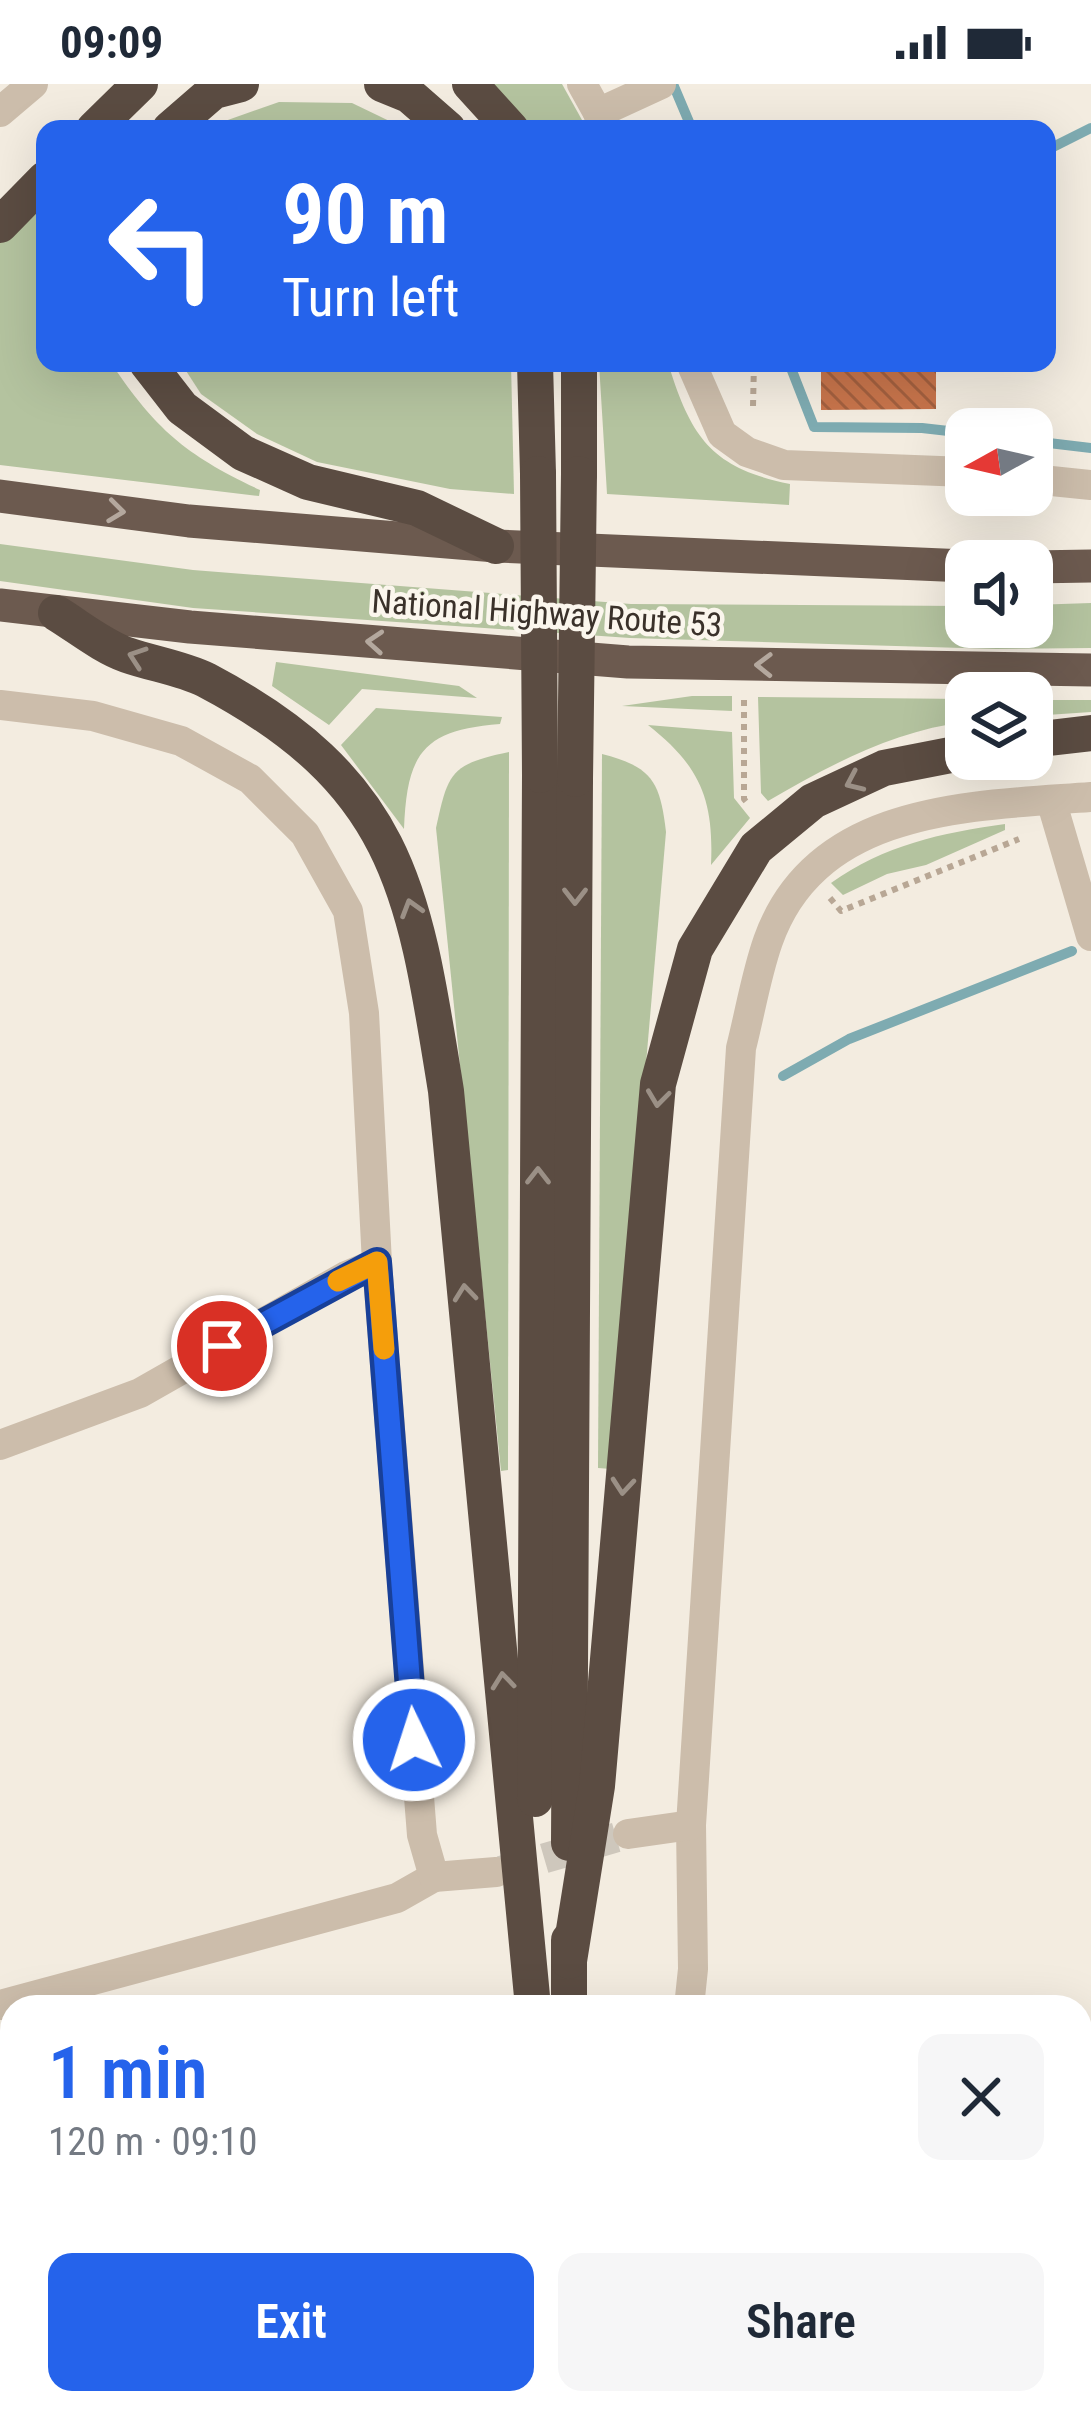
<!DOCTYPE html>
<meta charset="utf-8">
<style>
body{margin:0;font-family:"Roboto Condensed",sans-serif;background:#f6f6f7;color:#1f2937;height:100vh;display:flex;flex-direction:column;font-size:45px;white-space:nowrap}
*{box-sizing:border-box;margin:0}
p{font-size:39px;color:#747a83}
.icon{flex:none;width:66px;height:66px;fill:none;stroke:currentColor;stroke-width:2;stroke-linecap:round;stroke-linejoin:round}
.map{position:relative;flex:1;overflow:hidden}
.side{position:absolute;left:0px;top:1911px;width:1092px;height:420px;display:flex;flex-direction:column;background:#fff;border-radius:36px 36px 0 0;box-shadow:0 12px 48px #0002}
.side>*{flex:none}
.banner{position:absolute;left:36px;top:36px;width:1020px;height:252px;border-radius:24px;box-shadow:0 12px 48px #0002;background:#2563eb;color:#fff;overflow:hidden}
.needle{width:78px;rotate:262deg}
.controls{position:absolute;left:945px;top:324px;display:grid;gap:24px}
.controls a{display:grid;place-items:center;width:108px;height:108px;border-radius:24px;background:#fff;box-shadow:0 12px 48px #0002;font-size:60px}
.pin{position:absolute;display:grid;place-items:center;width:102px;height:102px;color:#fff;margin:-51px;border:6px solid #fff;border-radius:50%;box-shadow:0 3px 12px #0007}
.me{position:absolute;width:132px;margin:-66px;rotate:356deg;stroke-linejoin:round;filter:drop-shadow(0 0 9px #0008)}
.turn{display:flex;align-items:center;gap:42px;height:252px;padding:0 48px;font-size:54px}
.turn .icon{width:156px;height:156px;stroke-width:2.5}
.turn b{display:block;font-size:84px;line-height:102px}
.round{display:grid;place-items:center;flex:none;width:126px;height:126px;border-radius:24px;background:#f6f6f7}
.overview{display:flex;align-items:center;justify-content:space-between;height:204px;padding:0 48px}
h1{font-size:72px;font-weight:600;line-height:90px;color:#2563eb}
.button{display:flex;gap:24px;margin-top:auto;padding:24px 48px}
.button a{flex:1;height:138px;border-radius:24px;background:#2563eb;color:#fff;font-size:48px;font-weight:600;line-height:138px;text-align:center}
.button a+a{background:#f6f6f7;color:#1f2937}
.status{display:flex;justify-content:space-between;align-items:center;height:84px;padding:0 60px;background:#fff;direction:ltr}
.status svg{height:33px;fill:currentColor}
.map>svg:first-child{display:block}
</style>
<div class="status"><b>09:09</b><svg viewBox="0 0 49 12"><path d="M0 12V9h3v3zM5 12V6h3v6zM10 12V3h3v9zM15 12V0h3v12zM26 1h20v11H26zM47 4h2v5h-2z"/></svg></div>
<div class="map">
<svg width="1091" height="2331" viewBox="0 0 1091 2331">
<defs>
<pattern id="building-back-hatch" width="6" height="6" patternUnits="userSpaceOnUse" patternTransform="scale(3)"><rect width="6" height="6" fill="#c7744b"/><path d="M-1 5l2 2M0 0l6 6M5-1l2 2" fill="none" stroke="#a3603f"/></pattern>
</defs>
<rect width="100%" height="100%" fill="#f3ece0"/>
<!-- grass -->
<g fill="#b4c39f">
<polygon points="487,0 562,0 587,45 528,45"/>
<polygon points="279,18 352,19 406,45 215,45 225,37"/>
<path d="M45 113V279H111C157 347 186 371 260 406L259 412 0 381V155Z"/>
<polygon points="181,279 511,279 514,410 450,405 317,378 257,350 201,310"/>
<path d="M599 279H668C691 353 711 384 790 400L789 421 607 410Z"/>
<polygon points="0,460 193,486 631,520 966,522 966,543 1032,543 1032,521 1091,519 1091,564 996,565 630,554 193,524 0,497"/>
<polygon points="276,578 459,602 477,614 362,605 329,641 272,602"/>
<polygon points="692,612 732,612 732,627 622,622"/>
<path d="M758 613 966 615V638C895 646 828 682 768 717L761 709Z"/>
<polygon points="1032,616 1091,616 1091,628 1032,632"/>
<path d="M376 624 502 633 500 640C422 646 407 670 404 745L341 661Z"/>
<path d="M648 641 732 648 734 714 750 734 711 781C714 715 700 682 648 641Z"/>
<path d="M509 668 508 1386 501 1387 436 744C448 688 451 680 509 668Z"/>
<path d="M602 670C652 683 660 697 666 748L611 1385 598 1384Z"/>
<path d="M1005 740V746L926 781 887 790 843 811 831 799C884 761 941 749 1005 740Z"/>
<polygon points="1080,2233 1091,2238 1091,2331 896,2319 1080,2319"/>
<polygon points="600,2319 840,2319 857,2331 600,2331"/>
</g>
<g fill="none" stroke-linecap="round" stroke-linejoin="round">
<!-- stream -->
<g stroke="#7eabb1" stroke-width="10">
<polyline points="673,0 692,45"/>
<polyline points="1047,66 1091,44"/>
<polyline points="789,279 814,343 922,344 966,349"/>
<polyline points="1032,357 1091,364"/>
<polyline points="783,992 849,955 1072,867"/>
</g>
<!-- river -->
<g stroke="#7eabb1" stroke-width="66">
<polyline points="0,2216 12,2219"/>
<polyline points="329,2319 365,2331"/>
</g>
</g>
<!-- building -->
<polygon fill="url(#building-back-hatch)" points="821,281 936,281 936,325 821,326"/>
<g fill="none" stroke-linecap="round" stroke-linejoin="round">
<!-- tertiary-tunnel -->
<polyline stroke="#cec7bc" stroke-width="30" stroke-dasharray="30 15" stroke-linecap="butt" points="501,1787 628,1750"/>
<!-- path -->
<g stroke="#b8a795" stroke-width="6" stroke-dasharray="6 6" stroke-linecap="butt">
<polyline points="753,322 754,279"/>
<polyline points="744,616 744,715 749,721"/>
<polyline points="830,814 841,827 1019,755"/>
</g>
<!-- minor -->
<g stroke="#ccbdab" stroke-width="30">
<polyline points="598,29 661,0"/>
<polyline points="1051,716 1091,852"/>
<polyline points="0,1361 140,1309 346,1192 377,1179"/>
<polyline points="0,1921 397,1814 434,1793"/>
<polyline points="689,1923 693,1885 691,1741"/>
<polyline points="0,2097 12,2100"/>
<polyline points="1080,2197 1091,2201"/>
</g>
<!-- tertiary -->
<g stroke="#ccbdab" stroke-width="30">
<polyline points="582,0 607,45"/>
<polyline points="0,28 33,0"/>
<polyline points="691,279 722,350 747,368 784,381 966,388"/>
<polyline points="1032,395 1091,401"/>
<polyline points="0,621 93,632 181,657 250,695 305,750 348,827 364,929 377,1179 422,1751 434,1793 496,1788"/>
<path d="M628 1750 691 1741 741 964C750 929 756 891 768 857 816 721 972 722 1091 713"/>
</g>
<!-- trunk -->
<g stroke="#6c5a4f" stroke-width="33">
<polyline points="0,412 189,437 496,462 966,482"/>
<polyline points="1032,483 1091,482"/>
<polyline points="0,521 190,543 628,578 1091,586"/>
</g>
<!-- motorway -->
<g stroke="#5b4c42" stroke-width="36">
<polyline points="382,0 409,11 448,45"/>
<polyline points="470,0 511,45"/>
<polyline points="94,45 140,0"/>
<polyline points="170,45 214,7 241,0"/>
<polyline points="0,141 45,95"/>
<polyline points="147,279 182,324 243,369 308,398 417,424 496,462"/>
<polyline points="535,279 538,390"/>
<polyline points="579,390 579,279"/>
<path d="M56 529C79 543 102 562 127 571 153 580 181 584 206 596 401 699 414 807 446 1007L533 1923"/>
<polyline points="1032,656 1091,649"/>
<polyline points="535,1715 540,691"/>
<polyline points="569,1759 575,695"/>
<polyline points="569,1856 569,1923"/>
<polyline points="569,1877 597,1702 658,1000 695,865 756,764 813,717 884,684 966,668"/>
<polyline points="572,2319 572,2331"/>
<polyline points="538,2331 538,2319"/>
</g>
<!-- motorway-bridge -->
<g stroke="#5b4c42" stroke-width="36">
<polyline points="538,390 540,691"/>
<polyline points="575,695 579,390"/>
</g>
</g>
<!-- one-way arrows -->
<defs><path id="oneway-chevron" d="M-2-3.5L2.5 0L-2 3.5" fill="none" stroke-width="1.6" stroke-linecap="round" stroke-linejoin="round" transform="scale(3)"/></defs>
<g stroke="#b4a89e">
<use href="#oneway-chevron" transform="translate(116 427) rotate(7)"/>
<use href="#oneway-chevron" transform="translate(375 558) rotate(-176)"/>
<use href="#oneway-chevron" transform="translate(764 581) rotate(-179)"/>
</g>
<g stroke="#9b9086">
<use href="#oneway-chevron" transform="translate(137 573) rotate(-161)"/>
<use href="#oneway-chevron" transform="translate(854 698) rotate(156)"/>
<use href="#oneway-chevron" transform="translate(575 812) rotate(90)"/>
<use href="#oneway-chevron" transform="translate(411 824) rotate(-107)"/>
<use href="#oneway-chevron" transform="translate(658 1014) rotate(97)"/>
<use href="#oneway-chevron" transform="translate(538 1092) rotate(-90)"/>
<use href="#oneway-chevron" transform="translate(465 1209) rotate(-96)"/>
<use href="#oneway-chevron" transform="translate(623 1402) rotate(95)"/>
<use href="#oneway-chevron" transform="translate(503 1597) rotate(-96)"/>
</g>
<g fill="none" stroke-linecap="round" stroke-linejoin="round">
<defs>
<polyline id="route" points="222,1262 377,1178 414,1656"/>
</defs>
<!-- route casing -->
<use href="#route" stroke="#184099" stroke-width="30"/>
<!-- route -->
<use href="#route" stroke="#2563eb" stroke-width="21"/>
<!-- slow -->
<polyline stroke="#f59e0b" stroke-width="21" points="338,1197 377,1178 384,1265"/>
</g>
<g text-anchor="middle" dominant-baseline="central" stroke-width="9" stroke-linejoin="round" paint-order="stroke">
<!-- street labels -->
<g font-size="33" fill="#3a312a" stroke="#fbf6ed">
<text transform="translate(547 529) rotate(4)">National Highway Route 53</text>
</g>
</g>
</svg>
<div class="controls">
<a><svg class="needle" viewBox="-14 -14 28 28"><path d="M0-13l5 13h-10z" fill="#e53935"/><path d="M0 13l5-13h-10z" fill="#747a83"/></svg></a>
<a><svg class="icon" aria-label="sound" viewBox="0 0 24 24"><path d="M4 9h4l5-4v14l-5-4H4zM17 9q2 3 0 6"/></svg></a>
<a><svg class="icon" aria-label="layers" viewBox="0 0 24 24"><path d="M12 4l9 5-9 5-9-5zM3 14l9 5 9-5"/></svg></a>
</div>
<div class="pin" style="left:222px;top:1262px;background:#d93025"><svg class="icon" aria-label="arrive" viewBox="0 0 24 24"><path d="M6 21V4h12l-3 4 3 4H6"/></svg></div>
<svg class="me" style="left:414px;top:1656px" viewBox="-20 -20 40 40"><circle r="17" fill="#2563eb" stroke="#fff" stroke-width="3"/><path d="M0-11L8 9 0 5-8 9z" fill="#fff"/></svg>
<div class="banner">
<div class="turn"><svg class="icon" aria-label="left" viewBox="0 0 24 24"><path d="M17 20v-9H6M10 6l-5 5 5 5"/></svg><div><b>90 m</b>Turn left</div></div>
</div>
<section class="side">
<div class="overview"><div><h1>1 min</h1><p>120 m · 09:10</p></div><a class="round"><svg class="icon" aria-label="close" viewBox="0 0 24 24"><path d="M6 6l12 12M18 6L6 18"/></svg></a></div>
<div class="button"><a>Exit</a><a>Share</a></div>
</section>
</div>
